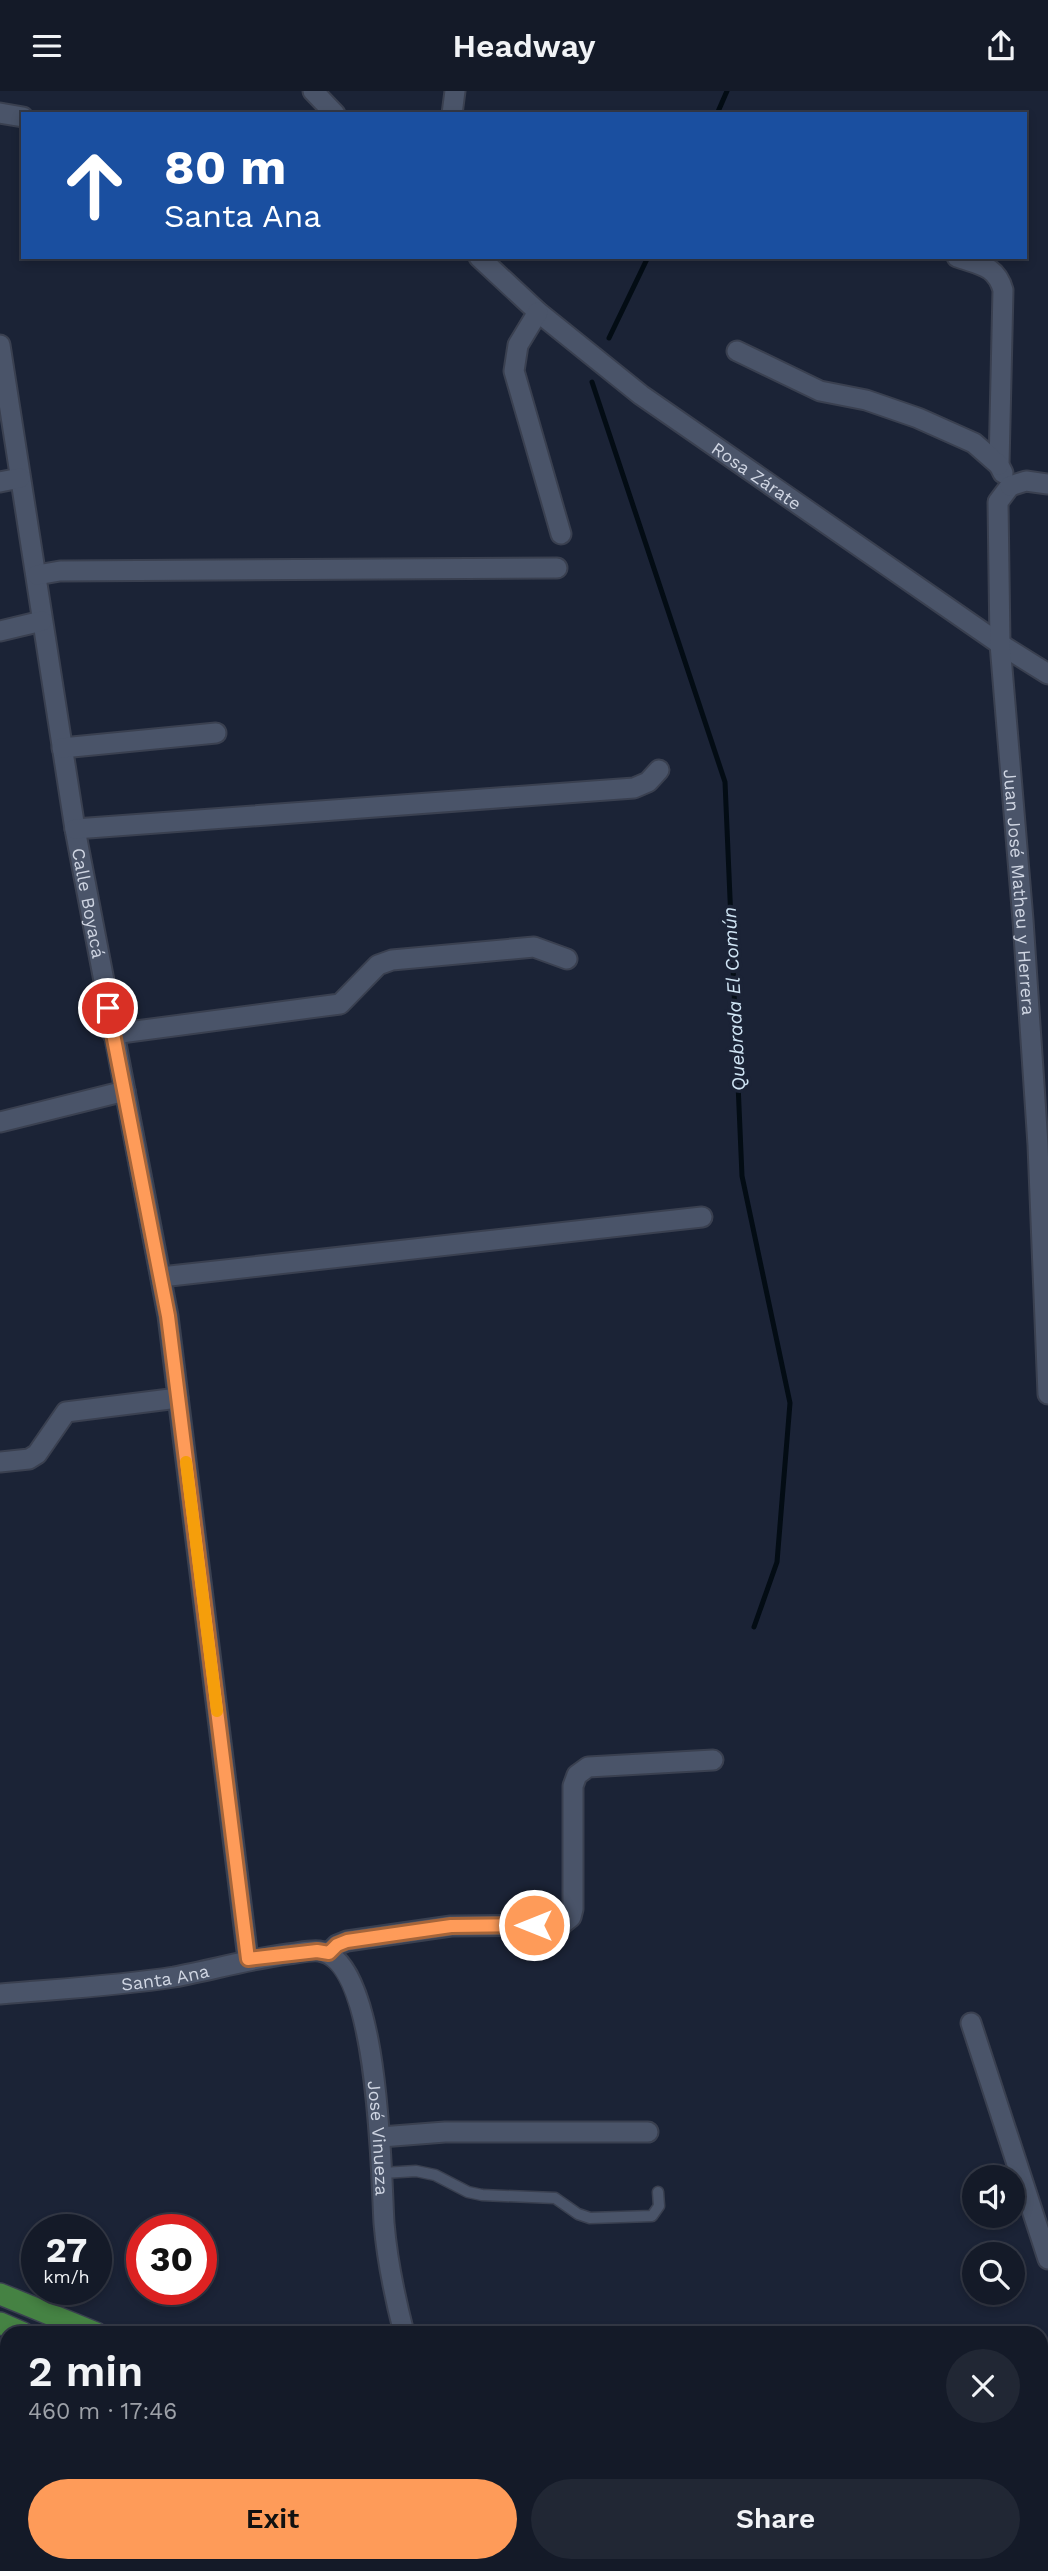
<!DOCTYPE html>
<meta charset="utf-8">
<style>
body{margin:0;font-family:"Work Sans",sans-serif;background:#212734;color:#f1f3f6;height:100vh;display:flex;flex-direction:column;font-size:26px;white-space:nowrap}
*{box-sizing:border-box;margin:0}
p{font-size:23px;color:#9da1a8}
.icon{flex:none;width:38px;height:38px;fill:none;stroke:currentColor;stroke-width:2;stroke-linecap:round;stroke-linejoin:round}
.map{position:relative;flex:1;overflow:hidden}
.side{position:absolute;left:0px;top:2235px;width:1048px;height:247px;display:flex;flex-direction:column;background:#141a28;border-radius:21px 21px 0 0;box-shadow:0 4px 10px #0003,0 0 0 2px #333845}
.side>*{flex:none}
.guide{position:absolute;left:21px;top:21px;width:1006px;height:147px;border-radius:0px;box-shadow:0 4px 10px #0003,0 0 0 2px #333845;background:#1a4fa0;color:#fff;overflow:hidden}
.fabs{position:absolute;left:962px;top:2074px;display:grid;gap:14px}
.fabs a{display:grid;place-items:center;width:63px;height:63px;border-radius:50%;background:#141a28;box-shadow:0 4px 10px #0003,0 0 0 2px #333845;font-size:35px}
.speed{position:absolute;left:21px;top:2123px;display:flex;gap:14px;font-size:35px;font-weight:700;text-align:center}
.speed>*{display:grid;place-content:center;width:91px;height:91px;border-radius:50%;background:#141a28;box-shadow:0 4px 10px #0003,0 0 0 2px #333845;line-height:1}
.speed small{font-size:18px;font-weight:400}
.speed .limit{border:10px solid #d22;background:#fff;color:#111}
.pin{position:absolute;display:grid;place-items:center;width:60px;height:60px;color:#fff;margin:-30px;border:4px solid #fff;border-radius:50%;box-shadow:0 2px 7px #0007}
.me{position:absolute;width:77px;margin:-38px;rotate:270deg;stroke-linejoin:round;filter:drop-shadow(0 0 5px #0008)}
.turn{display:flex;align-items:center;gap:24px;height:147px;padding:0 28px;font-size:32px}
.turn .icon{width:91px;height:91px;stroke-width:2.5}
.turn b{display:block;font-size:49px;line-height:60px}
.round{display:grid;place-items:center;flex:none;width:74px;height:74px;border-radius:37px;background:#212734}
.head{display:flex;align-items:center;justify-content:space-between;height:119px;padding:0 28px}
h1{font-size:42px;font-weight:600;line-height:52px}
.cta{display:flex;gap:14px;margin-top:auto;padding:14px 28px}
.cta a{flex:1;height:80px;border-radius:42px;background:#fe9b59;color:#111;font-size:28px;font-weight:600;line-height:80px;text-align:center}
.cta a+a{background:#212734;color:#f1f3f6}
header{display:flex;justify-content:space-between;align-items:center;height:91px;padding:0 28px;background:#141a28;font-size:32px;font-weight:600}
.map>svg:first-child{display:block}
</style>
<header><svg class="icon" aria-label="menu" viewBox="0 0 24 24"><path d="M4 6h16M4 12h16M4 18h16"/></svg>Headway<svg class="icon" aria-label="share" viewBox="0 0 24 24"><path d="M12 15V3M7 8l5-5 5 5M5 13v7h14v-7"/></svg></header>
<div class="map">
<svg width="1048" height="2480" viewBox="0 0 1048 2480">
<rect width="100%" height="100%" fill="#1b2336"/>
<g fill="none" stroke-linecap="round" stroke-linejoin="round">
<!-- stream -->
<g stroke="#030c14" stroke-width="5">
<polyline points="717,23 727,0"/>
<polyline points="609,247 648,166"/>
<polyline points="592,291 725,691 742,1085 790,1312 777,1471 754,1536"/>
</g>
<defs>
<polyline id="lane" points="383,2082 416,2080 435,2084 468,2101 482,2104 555,2107 578,2123 590,2127 652,2125 659,2115 658,2101"/>
<g id="street">
<polyline points="313,0 335,23"/>
<polyline points="0,22 23,26"/>
<polyline points="452,23 455,0"/>
<path id="s1" d="M479 166 538 221 641 304 1000 553 1048 583"/>
<path d="M957 166C979 174 996 174 1003 199L999 374 1003 382"/>
<polyline points="538,221 518,254 514,280 561,443"/>
<path id="s2" d="M0 254 75 738 168 1225 248 1868"/>
<polyline points="737,260 820,300 866,309 918,327 974,352 999,374"/>
<polyline points="0,391 20,387"/>
<path id="s3" d="M1010 395 998 411 1000 553 1023 829 1038 1054 1048 1303"/>
<polyline points="1010,395 1026,390 1048,393"/>
<polyline points="37,484 60,480 557,477"/>
<polyline points="0,540 42,530"/>
<polyline points="62,657 216,642"/>
<polyline points="75,738 634,697 648,691 659,679"/>
<polyline points="113,943 340,913 378,874 392,869 534,856 567,868"/>
<polyline points="0,1031 125,1000"/>
<polyline points="161,1186 702,1126"/>
<polyline points="0,1371 29,1368 37,1363 66,1321 178,1307"/>
<polyline points="329,1862 337,1854 347,1850 451,1835 561,1834 571,1826 573,1818 573,1695 577,1684 588,1676 713,1669"/>
<path id="s4" d="M0 1903C58 1898 117 1895 174 1886 212 1879 249 1868 288 1863 298 1862 309 1859 319 1860 380 1868 381 2084 384 2132 387 2168 395 2207 404 2242"/>
<polyline points="971,1932 1048,2168"/>
<polyline points="381,2046 445,2041 648,2041"/>
<polyline points="468,2474 470,2480"/>
</g>
<g id="primary">
<polyline points="0,2203 96,2242"/>
<polyline points="0,2232 23,2242"/>
<polyline points="1041,2271 1048,2270"/>
<polyline points="1041,2303 1048,2302"/>
</g>
</defs>
<!-- lane casing -->
<use href="#lane" stroke="#3a4050" stroke-width="13"/>
<!-- street casing -->
<use href="#street" stroke="#3a4050" stroke-width="23"/>
<!-- primary casing -->
<use href="#primary" stroke="#3a4050" stroke-width="24"/>
<!-- lane -->
<use href="#lane" stroke="#4a5469" stroke-width="10"/>
<!-- street -->
<use href="#street" stroke="#4a5469" stroke-width="19"/>
<!-- primary -->
<use href="#primary" stroke="#458243" stroke-width="21"/>
</g>
<g fill="none" stroke-linecap="round" stroke-linejoin="round">
<defs>
<polyline id="route" points="108,917 168,1225 248,1868 317,1860 329,1862 337,1854 347,1850 451,1835 534,1834"/>
</defs>
<!-- route casing -->
<use href="#route" stroke="#a5653a" stroke-width="18"/>
<!-- route -->
<use href="#route" stroke="#fe9b59" stroke-width="12"/>
<!-- slow -->
<polyline stroke="#f59e0b" stroke-width="12" points="186,1371 217,1620"/>
</g>
<g text-anchor="middle" dominant-baseline="central" stroke-width="7" stroke-linejoin="round" paint-order="stroke">
<!-- street labels -->
<g font-size="18" fill="#cfd5e2" stroke="#1b2336">
<text stroke="none"><textPath href="#s1" startOffset="354">Rosa Zárate</textPath></text>
<text stroke="none"><textPath href="#s3" startOffset="411">Juan José Matheu y Herrera</textPath></text>
<text stroke="none"><textPath href="#s2" startOffset="565">Calle Boyacá</textPath></text>
<text stroke="none"><textPath href="#s4" startOffset="166">Santa Ana</textPath></text>
<text stroke="none"><textPath href="#s4" startOffset="528">José Vinueza</textPath></text>
</g>
<!-- water labels -->
<g font-size="19" font-style="italic" fill="#d0e5f5" stroke="#1b2336">
<text transform="translate(734 908) rotate(-93)">Quebrada El Común</text>
</g>
</g>
</svg>
<div class="fabs">
<a><svg class="icon" aria-label="sound" viewBox="0 0 24 24"><path d="M4 9h4l5-4v14l-5-4H4zM17 9q2 3 0 6"/></svg></a>
<a><svg class="icon" aria-label="search" viewBox="0 0 24 24"><circle cx="10" cy="10" r="6"/><path d="M15 15l6 6"/></svg></a>
</div>
<div class="speed"><div>27<small>km/h</small></div><div class="limit">30</div></div>
<div class="pin" style="left:108px;top:917px;background:#d93025"><svg class="icon" aria-label="arrive" viewBox="0 0 24 24"><path d="M6 21V4h12l-3 4 3 4H6"/></svg></div>
<svg class="me" style="left:534px;top:1834px" viewBox="-20 -20 40 40"><circle r="17" fill="#fe9b59" stroke="#fff" stroke-width="3"/><path d="M0-11L8 9 0 5-8 9z" fill="#fff"/></svg>
<div class="guide">
<div class="turn"><svg class="icon" aria-label="ahead" viewBox="0 0 24 24"><path d="M12 20V5M6 11l6-6 6 6"/></svg><div><b>80 m</b>Santa Ana</div></div>
</div>
<section class="side">
<div class="head"><div><h1>2 min</h1><p>460 m · 17:46</p></div><a class="round"><svg class="icon" aria-label="close" viewBox="0 0 24 24"><path d="M6 6l12 12M18 6L6 18"/></svg></a></div>
<div class="cta"><a>Exit</a><a>Share</a></div>
</section>
</div>
